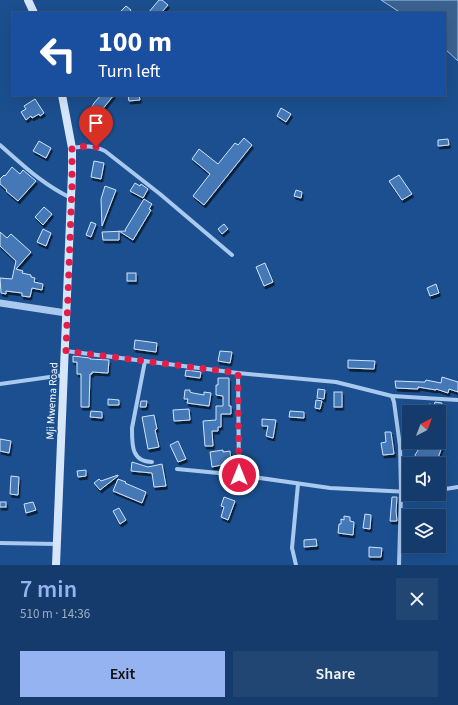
<!DOCTYPE html>
<meta charset="utf-8">
<style>
body{margin:0;font-family:"Source Sans 3",sans-serif;background:#214673;color:#f1f3f6;height:100vh;display:flex;flex-direction:column;font-size:15px;white-space:nowrap}
*{box-sizing:border-box;margin:0}
p{font-size:13px;color:#9dadc1}
.icon{flex:none;width:22px;height:22px;fill:none;stroke:currentColor;stroke-width:2;stroke-linecap:round;stroke-linejoin:round}
.map{position:relative;height:565px;overflow:hidden}
.panel{display:flex;flex-direction:column;background:#143b6b;flex:1}
.panel>*{flex:none}
.guide{position:absolute;left:12px;top:12px;width:434px;height:84px;border-radius:0px;box-shadow:0 4px 16px #0002,0 0 0 1px #33557e;background:#1a4fa0;color:#fff;overflow:hidden}
.needle{width:26px;rotate:42deg}
.controls{position:absolute;left:402px;top:405px;display:grid;gap:8px}
.controls a{display:grid;place-items:center;width:44px;height:44px;border-radius:0px;background:#143b6b;box-shadow:0 4px 16px #0002,0 0 0 1px #33557e;font-size:20px}
.pin{position:absolute;display:grid;place-items:center;width:34px;height:34px;color:#fff;margin:-41px -17px;border-radius:50% 50% 50% 0;rotate:-45deg;box-shadow:0 0 4px #0007}
.pin .icon{rotate:45deg}
.me{position:absolute;width:44px;margin:-22px;rotate:0deg;stroke-linejoin:round;filter:drop-shadow(0 0 3px #0008)}
.turn{display:flex;align-items:center;gap:14px;height:84px;padding:0 20px;font-size:18px}
.turn .icon{width:52px;height:52px;stroke-width:2.5}
.turn b{display:block;font-size:28px;line-height:34px}
.round{display:grid;place-items:center;flex:none;width:42px;height:42px;border-radius:0px;background:#214673}
.overview{display:flex;align-items:center;justify-content:space-between;height:68px;padding:0 20px}
h1{font-size:24px;font-weight:600;line-height:30px;color:#95b2f1}
.button{display:flex;gap:8px;margin-top:auto;padding:8px 20px}
.button a{flex:1;height:46px;border-radius:0px;background:#95b2f1;color:#111;font-size:16px;font-weight:600;line-height:46px;text-align:center}
.button a+a{background:#214673;color:#f1f3f6}
.map>svg:first-child{display:block}
</style>
<div class="map">
<svg width="458" height="565" viewBox="0 0 458 565">
<defs>
<filter id="shadow"><feDropShadow dx="1.5" dy="3" stdDeviation="0" flood-color="#0009"/></filter>
</defs>
<rect width="100%" height="100%" fill="#1b4f8f"/>
<!-- water -->
<polygon fill="#3c6290" stroke="#9cc4f0" points="381,0 458,0 458,61 445,49 445,13 401,13"/>
<!-- building -->
<g fill="#4478b7" stroke="#cfe3fa" filter="url(#shadow)">
<polygon points="159,0 162,0 168,5 161,13 148,13"/>
<polygon points="126,6 131,10 129,13 119,13"/>
<polygon points="101,95 114,95 101,111 105,113 99,123 87,116 94,103"/>
<polygon points="128,95 139,95 140,100 129,101"/>
<polygon points="35,99 44,113 40,116 39,114 32,118 31,116 26,120 21,112 26,109 24,106"/>
<polygon points="281,108 291,114 286,122 277,116"/>
<polygon points="244,138 252,145 204,205 193,196 210,174 192,159 199,149 218,164 235,143 238,145"/>
<polygon points="448,139 449,145 438,146 438,140"/>
<polygon points="39,141 51,148 46,158 33,151"/>
<polygon points="94,161 104,163 101,179 91,177"/>
<polygon points="12,167 20,174 23,170 36,181 18,201 6,191 7,190 0,184 0,179 4,175 5,176"/>
<polygon points="399,175 412,194 402,200 389,181"/>
<polygon points="135,183 140,186 141,184 148,189 143,198 130,191"/>
<polygon points="105,186 116,190 102,226 101,199"/>
<polygon points="296,190 302,192 301,198 294,196"/>
<polygon points="144,199 152,204 149,209 151,210 133,240 119,231 119,240 103,240 102,232 126,231 125,230"/>
<polygon points="44,207 52,214 43,225 35,217"/>
<polygon points="91,222 96,224 91,237 86,235"/>
<polygon points="224,224 228,229 222,234 218,229"/>
<polygon points="43,229 51,233 46,246 37,242"/>
<polygon points="0,232 7,238 11,234 31,252 16,269 23,271 22,273 31,275 31,277 35,278 34,282 43,284 42,290 32,288 30,297 22,296 22,293 6,291 6,294 1,293 0,278 12,279 16,261 0,246"/>
<polygon points="265,263 273,282 264,286 256,267"/>
<rect x="127" y="273" width="9" height="8"/>
<polygon points="436,284 439,293 430,296 427,288"/>
<polygon points="135,340 157,343 156,352 134,349"/>
<polygon points="220,351 232,352 230,363 218,361"/>
<polygon points="73,356 90,358 90,359 109,360 108,373 92,372 92,374 90,374 89,407 81,407 81,374 77,374 77,362 73,362"/>
<polygon points="348,360 375,361 374,369 348,368"/>
<polygon points="186,370 201,372 200,378 185,376"/>
<polygon points="442,377 458,382 458,392 449,389 448,393 436,389 436,390 418,387 418,389 396,388 395,381 422,382 425,382 426,380 441,383"/>
<polygon points="218,378 229,378 229,406 231,406 231,414 221,414 221,427 218,427 218,431 212,431 213,446 205,446 203,421 216,420 216,406 223,406 223,396 216,395 216,385 218,385"/>
<polygon points="318,389 325,390 324,399 317,398"/>
<polygon points="185,390 190,390 190,392 193,393 204,395 204,392 211,393 209,406 187,403 188,399 184,399"/>
<rect x="334" y="392" width="8" height="15"/>
<polygon points="108,399 119,400 119,405 108,405"/>
<polygon points="316,400 322,401 320,409 315,408"/>
<polygon points="141,401 147,401 146,407 140,407"/>
<polygon points="435,402 442,403 441,406 444,406 443,412 432,412 429,410 429,404 434,405"/>
<polygon points="189,409 190,420 174,421 173,410"/>
<polygon points="91,411 102,412 102,418 90,417"/>
<polygon points="290,411 304,412 304,418 289,417"/>
<polygon points="154,415 157,429 155,430 159,447 148,449 142,417"/>
<polygon points="262,419 276,420 273,438 266,436 268,426 262,426"/>
<polygon points="385,432 391,432 394,454 383,455 381,443 386,442"/>
<polygon points="439,436 445,438 436,464 418,464 415,455 423,442 428,443 429,442 439,442"/>
<polygon points="0,439 11,441 9,453 0,451"/>
<polygon points="178,441 186,459 178,462 170,445"/>
<polygon points="223,450 223,452 230,451 231,463 212,467 210,452"/>
<polygon points="132,462 148,467 162,464 166,486 154,487 152,473 131,471"/>
<polygon points="86,470 86,476 78,477 77,471"/>
<polygon points="409,472 409,488 406,488 404,473"/>
<polygon points="11,476 19,477 18,495 10,494"/>
<polygon points="118,476 100,490 94,483 99,479 101,481 118,475"/>
<polygon points="118,479 126,482 125,483 146,492 142,503 113,491"/>
<polygon points="228,480 234,481 233,487 227,485"/>
<polygon points="224,497 235,501 228,520 221,517 224,507 221,506"/>
<polygon points="392,497 397,497 396,511 397,521 390,521"/>
<rect x="0" y="502" width="6" height="5"/>
<polygon points="33,502 36,510 26,513 24,504"/>
<polygon points="119,508 126,520 120,524 113,511"/>
<polygon points="365,514 371,515 370,529 363,528"/>
<polygon points="344,516 350,517 350,521 354,522 353,535 338,533 339,524 341,524 341,519 344,520"/>
<polygon points="316,539 317,546 304,547 304,540"/>
<polygon points="369,547 382,548 381,557 369,557"/>
</g>
<g fill="none" stroke-linecap="round" stroke-linejoin="round">
<!-- minor -->
<g stroke="#a9c9ee" stroke-width="4">
<path d="M0 145C24 166 42 184 71 198"/>
<path d="M72 148C86 146 92 145 105 151L160 194 232 255"/>
<polyline points="66,351 238,373 336,382 392,396 394,402 400,446 401,493 399,565"/>
<path d="M145 361 132 428C132 444 131 462 152 462"/>
<polyline points="238,373 239,475"/>
<polyline points="0,384 64,375"/>
<polyline points="392,396 458,400"/>
<polyline points="177,469 239,475 330,488 409,492"/>
<polyline points="439,490 458,487"/>
<polyline points="0,543 57,544"/>
<polyline points="296,565 292,548 298,484"/>
</g>
<!-- tertiary -->
<polyline stroke="#a9c9ee" stroke-width="7" points="0,303 66,313"/>
<!-- secondary -->
<g stroke="#d6e6fa" stroke-width="8">
<polyline points="28,0 34,13"/>
<polyline points="56,565 72,172 72,148 62,95"/>
</g>
</g>
<g fill="none" stroke-linecap="round" stroke-linejoin="round">
<!-- route -->
<polyline stroke="#e11d48" stroke-width="7" stroke-dasharray="0 12.6" points="96,147 87,146 72,148 72,185 66,351 238,373 239,475"/>
</g>
<g text-anchor="middle" dominant-baseline="central" stroke-width="3" stroke-linejoin="round" paint-order="stroke">
<!-- street labels -->
<g font-size="11" fill="#fff" stroke="#1b4f8f">
<text transform="translate(52 401) rotate(-87)">Mji Mwema Road</text>
</g>
</g>
</svg>
<div class="controls">
<a><svg class="needle" viewBox="-14 -14 28 28"><path d="M0-13l5 13h-10z" fill="#e53935"/><path d="M0 13l5-13h-10z" fill="#9dadc1"/></svg></a>
<a><svg class="icon" aria-label="sound" viewBox="0 0 24 24"><path d="M4 9h4l5-4v14l-5-4H4zM17 9q2 3 0 6"/></svg></a>
<a><svg class="icon" aria-label="layers" viewBox="0 0 24 24"><path d="M12 4l9 5-9 5-9-5zM3 14l9 5 9-5"/></svg></a>
</div>
<div class="pin" style="left:96px;top:147px;background:#d93025"><svg class="icon" aria-label="arrive" viewBox="0 0 24 24"><path d="M6 21V4h12l-3 4 3 4H6"/></svg></div>
<svg class="me" style="left:239px;top:475px" viewBox="-20 -20 40 40"><circle r="17" fill="#e11d48" stroke="#fff" stroke-width="3"/><path d="M0-11L8 9 0 5-8 9z" fill="#fff"/></svg>
<div class="guide">
<div class="turn"><svg class="icon" aria-label="left" viewBox="0 0 24 24"><path d="M17 20v-9H6M10 6l-5 5 5 5"/></svg><div><b>100 m</b>Turn left</div></div>
</div>
</div>
<section class="panel">
<div class="overview"><div><h1>7 min</h1><p>510 m · 14:36</p></div><a class="round"><svg class="icon" aria-label="close" viewBox="0 0 24 24"><path d="M6 6l12 12M18 6L6 18"/></svg></a></div>
<div class="button"><a>Exit</a><a>Share</a></div>
</section>
